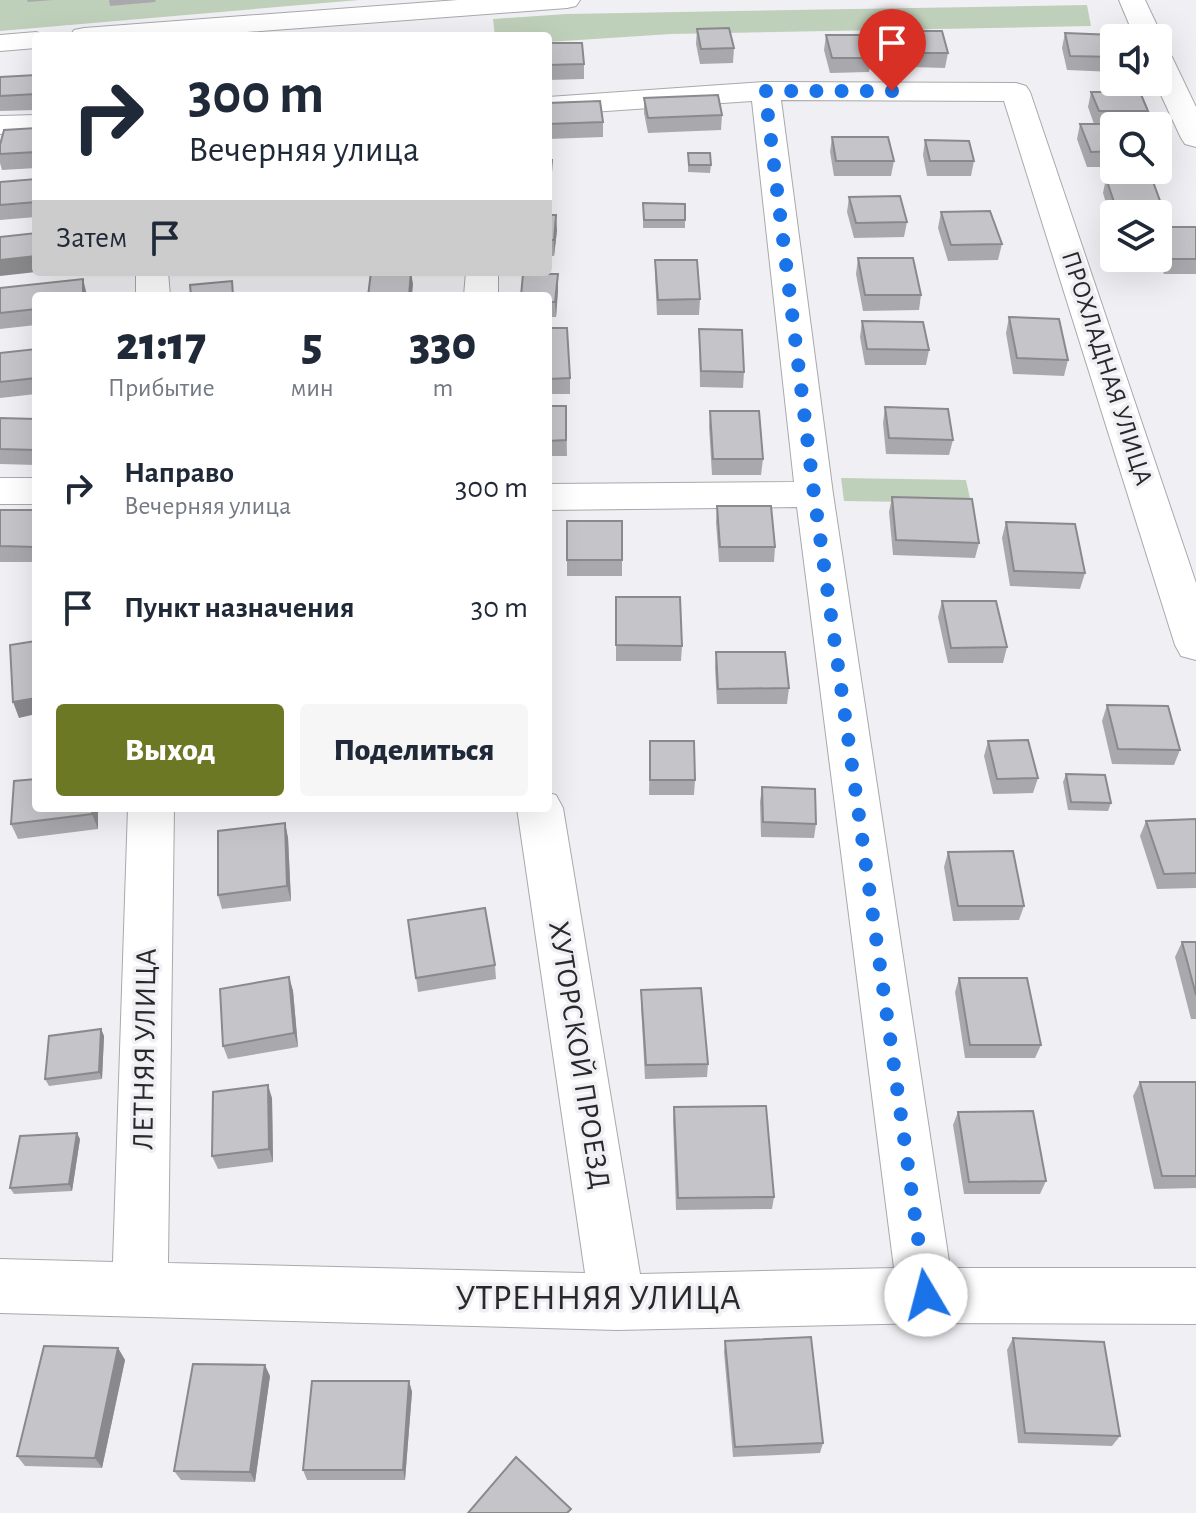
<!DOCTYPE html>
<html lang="ru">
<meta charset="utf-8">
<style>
body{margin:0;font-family:"Alegreya Sans",sans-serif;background:#f6f6f7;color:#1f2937;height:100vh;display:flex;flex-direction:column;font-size:30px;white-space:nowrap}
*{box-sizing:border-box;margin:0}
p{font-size:26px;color:#747a83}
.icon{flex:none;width:44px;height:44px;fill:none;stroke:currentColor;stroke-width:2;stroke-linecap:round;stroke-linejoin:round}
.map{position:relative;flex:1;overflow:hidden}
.drawer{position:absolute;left:32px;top:292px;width:520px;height:520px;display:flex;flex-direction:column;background:#fff;border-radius:8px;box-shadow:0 8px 32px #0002}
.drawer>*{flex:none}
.hud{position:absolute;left:32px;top:32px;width:520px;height:244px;border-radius:8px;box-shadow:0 8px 32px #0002;background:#fff;color:#1f2937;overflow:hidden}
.controls{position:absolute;left:1100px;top:24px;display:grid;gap:16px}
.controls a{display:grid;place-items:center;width:72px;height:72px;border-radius:8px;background:#fff;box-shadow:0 8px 32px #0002;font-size:40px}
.pin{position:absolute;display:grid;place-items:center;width:68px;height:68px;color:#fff;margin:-82px -34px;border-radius:50% 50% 50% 0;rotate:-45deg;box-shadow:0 0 8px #0007}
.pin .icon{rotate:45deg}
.me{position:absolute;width:88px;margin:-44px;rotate:352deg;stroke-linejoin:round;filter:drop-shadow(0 0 6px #0008)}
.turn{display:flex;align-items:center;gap:28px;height:168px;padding:0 24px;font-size:36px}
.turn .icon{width:104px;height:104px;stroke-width:2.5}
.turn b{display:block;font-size:56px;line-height:68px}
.then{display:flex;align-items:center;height:76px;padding:0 24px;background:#0003;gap:16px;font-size:30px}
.eta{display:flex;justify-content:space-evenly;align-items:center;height:136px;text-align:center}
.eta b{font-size:48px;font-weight:800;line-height:56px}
.cta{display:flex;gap:16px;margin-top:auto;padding:16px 24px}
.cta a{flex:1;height:92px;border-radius:8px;background:#6c7823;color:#fff;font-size:32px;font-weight:800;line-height:92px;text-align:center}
.cta a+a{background:#f6f6f7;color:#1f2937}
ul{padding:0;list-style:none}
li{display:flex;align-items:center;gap:24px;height:120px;padding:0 24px}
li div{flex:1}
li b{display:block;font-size:30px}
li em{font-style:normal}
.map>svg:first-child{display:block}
</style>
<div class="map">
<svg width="1196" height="1513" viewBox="0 0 1196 1513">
<rect width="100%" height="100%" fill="#f0f0f4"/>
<!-- green -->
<g fill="#bfd0ba">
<polygon points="0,0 359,0 0,31"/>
<polygon points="1087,5 1091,26 671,34 548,42 548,36 495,36 493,19 566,14"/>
<polygon points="841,478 966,480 971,503 844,501"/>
</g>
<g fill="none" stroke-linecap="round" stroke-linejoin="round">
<defs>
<g id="minor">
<polygon points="458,0 580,0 576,6 567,8 194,36 70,36 74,30 84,28"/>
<polygon points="1119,0 1145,0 1163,38 1159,44 1158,38 1135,38"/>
<polygon points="36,32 47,36 36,36 36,48 0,51 0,35"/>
<polygon points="1158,49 1168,51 1172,57 1196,107 1196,147 1185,144 1181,138 1155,82"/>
<polygon points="765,82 1016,83 1026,86 1030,92 1196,583 1196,660 1181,656 1175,645 1004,101 781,100 833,494 950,1268 1196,1268 1196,1324 926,1323 617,1330 0,1313 0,1259 113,1262 128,808 174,808 168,1263 585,1273 517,808 548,808 548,793 556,795 563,808 640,1274 894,1268 797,507 548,510 548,484 794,482 752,101 548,115 548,97"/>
<polygon points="36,115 36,133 0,134 0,116"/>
<polygon points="136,272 168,272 170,296 136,296"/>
<polygon points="466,272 498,272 498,296 464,296"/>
<rect x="0" y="478" width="36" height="26"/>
</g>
</defs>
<!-- minor casing -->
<use href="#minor" stroke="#a8a9ac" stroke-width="2"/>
<!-- minor -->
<use href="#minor" fill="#fff" fill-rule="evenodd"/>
</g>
<!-- wall -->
<g fill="#a9a9ad">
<polygon points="27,0 53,0 28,2"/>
<polygon points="109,0 156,0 155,2 110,6"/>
<polygon points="697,29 734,48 733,63 700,64 696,44"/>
<polygon points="908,31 948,53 945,68 911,67 905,46"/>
<polygon points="1065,33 1114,38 1114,72 1067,70 1062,48"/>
<polygon points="826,35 871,58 869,72 830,73 824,50"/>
<polygon points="548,43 584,64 584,79 548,80"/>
<polygon points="36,75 36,110 0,111 0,77"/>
<polygon points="1091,92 1148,111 1144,126 1114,126 1114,167 1087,167 1077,139 1080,124 1094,124 1088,107"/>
<polygon points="644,98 722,115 721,130 648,133 644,113"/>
<polygon points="548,103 603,122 603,137 548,139"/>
<polygon points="36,128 36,168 2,170 0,163 0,145"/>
<polygon points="832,137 894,161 891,176 834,176 830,152"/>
<polygon points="925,140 974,161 971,176 927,176 923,155"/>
<polygon points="688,153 711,165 710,173 688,172"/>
<polygon points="548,160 552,175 550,200 548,200"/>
<polygon points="1106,178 1163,209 1159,224 1158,214 1114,214 1114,223 1112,223 1103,193"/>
<polygon points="36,179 36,217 0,220 0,182"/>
<polygon points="849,197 907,222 904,237 854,238 847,212"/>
<polygon points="643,203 685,220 685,228 643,228"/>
<polygon points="941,212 1002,244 998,260 948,261 938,228"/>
<polygon points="548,215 557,230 554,256 548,256"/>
<polygon points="1158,227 1196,227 1196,274 1164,274 1158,258"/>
<polygon points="858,258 921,295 919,310 863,311 856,274"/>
<polygon points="655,260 700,299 699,315 657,315 655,275"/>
<polygon points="0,288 36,296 36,325 0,329"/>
<polygon points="558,290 556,317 548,317 548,296"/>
<polygon points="1009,317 1068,360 1064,376 1013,374 1006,333"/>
<polygon points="862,321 929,350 926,365 865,365 860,337"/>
<polygon points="548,328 570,378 570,394 548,394"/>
<polygon points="699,329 744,372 743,388 700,387"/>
<polygon points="36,349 36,394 0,398 0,353"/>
<polygon points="548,406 566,406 567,456 548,456"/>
<polygon points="885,407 953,440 949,455 886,454 883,423"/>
<polygon points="710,411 763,459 761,475 712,475 709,426"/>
<polygon points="0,418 36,419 36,465 0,464"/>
<polygon points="892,497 979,543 975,558 893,555 889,512"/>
<polygon points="717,506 775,547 774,562 719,562 716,522"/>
<rect x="0" y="510" width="36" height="52"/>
<rect x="567" y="521" width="55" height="55"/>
<polygon points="1006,522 1085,573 1080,589 1010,586 1002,538"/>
<polygon points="616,597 682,646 681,661 616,661"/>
<polygon points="942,601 1007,647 1003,663 948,663 938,617"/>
<polygon points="716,652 789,688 787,704 717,704 715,668"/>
<polygon points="1107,705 1180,750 1174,765 1112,764 1102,721"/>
<polygon points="650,741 695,780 694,795 649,795"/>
<polygon points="988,741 1038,778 1033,793 993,794 984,756"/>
<polygon points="1066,774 1111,803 1108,811 1068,810 1063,782"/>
<polygon points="762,787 816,824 814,838 761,837 760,802"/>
<polygon points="98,808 98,829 18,839 11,824"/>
<polygon points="231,808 260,808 232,812"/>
<polygon points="1196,819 1196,888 1157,889 1140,836 1146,821"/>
<polygon points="285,823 288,838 291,901 222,909 218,895"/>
<polygon points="948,852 1024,906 1019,920 953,921 944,867"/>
<polygon points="408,920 495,965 496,979 418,992"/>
<polygon points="1182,942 1196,942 1196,1019 1191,1019 1175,957"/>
<polygon points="289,977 293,991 298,1047 228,1059 223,1046"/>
<polygon points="959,978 1041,1045 1035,1058 965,1058 955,992"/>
<polygon points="641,990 708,1064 707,1077 645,1079 641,1004"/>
<polygon points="101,1029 104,1036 102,1079 49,1086 45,1079"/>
<polygon points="1140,1082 1196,1082 1196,1188 1154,1189 1133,1096"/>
<polygon points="272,1098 273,1162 218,1169 212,1156"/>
<polygon points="674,1107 774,1197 772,1209 676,1210 673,1120"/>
<polygon points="958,1112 1046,1181 1040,1194 964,1194 953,1125"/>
<polygon points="80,1139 72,1191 14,1194 10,1188"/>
<polygon points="1013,1338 1120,1436 1112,1446 1018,1443 1007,1350"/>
<polygon points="725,1341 823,1443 820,1453 733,1457 724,1352"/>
<polygon points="118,1348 125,1360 102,1468 25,1466 17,1456"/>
<polygon points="270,1376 255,1482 181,1480 174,1471"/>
<polygon points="409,1381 412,1392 405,1480 307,1480 303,1470"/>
</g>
<!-- shaded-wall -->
<g fill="#8a8a8d">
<polygon points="552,160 552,175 550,200 550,185"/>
<polygon points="556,215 557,230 554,256 554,240"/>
<polygon points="36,256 36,272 0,276 0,260"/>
<polygon points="411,272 413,284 412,296 409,296"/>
<polygon points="558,274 558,290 556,317 555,302"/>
<polygon points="83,279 87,295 87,296 83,296"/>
<polygon points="36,698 36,714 19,718 13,702"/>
<polygon points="92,808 98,808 98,829 92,814"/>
<polygon points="285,823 288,838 291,901 287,886"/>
<polygon points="289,977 293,991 298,1047 294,1033"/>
<polygon points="101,1029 104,1036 102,1079 99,1072"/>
<polygon points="268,1085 272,1098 273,1162 269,1149"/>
<polygon points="77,1133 80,1139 72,1191 69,1184"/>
<polygon points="118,1348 125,1360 102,1468 95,1458"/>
<polygon points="265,1365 270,1376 255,1482 250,1472"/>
<polygon points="409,1381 412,1392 405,1480 403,1470"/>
</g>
<!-- building -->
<g fill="#c5c5c9" stroke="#8a8a8d" stroke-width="2">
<polygon points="729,28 734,48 701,49 697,29"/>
<polygon points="908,31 942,31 948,53 913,53"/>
<polygon points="1065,33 1114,35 1114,57 1070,56"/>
<polygon points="826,35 864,35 871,58 832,58"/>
<polygon points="548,43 582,43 584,64 548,65"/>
<polygon points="36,75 36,94 0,96 0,77"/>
<polygon points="1091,92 1140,92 1148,111 1099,111"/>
<polygon points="718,95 722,115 648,118 644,98"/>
<polygon points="600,101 603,122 548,124 548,103"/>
<polygon points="1080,124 1136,124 1137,126 1114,126 1114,151 1091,152"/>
<polygon points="36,128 36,152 0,154 0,145 4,130"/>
<polygon points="832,137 888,137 894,161 836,161"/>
<polygon points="925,140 969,141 974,161 930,161"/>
<polygon points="688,153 710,153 711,165 689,165"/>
<polygon points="548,160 552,160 550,185 548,185"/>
<polygon points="1106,178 1152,179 1163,209 1116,208"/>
<polygon points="36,179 36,202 0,205 0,182"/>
<polygon points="900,196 907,222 856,223 849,197"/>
<polygon points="643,203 685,204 685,220 644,220"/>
<polygon points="990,211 1002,244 951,245 941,212"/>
<polygon points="548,215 556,215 554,240 548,240"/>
<polygon points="1158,227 1196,227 1196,259 1169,259 1158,231"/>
<polygon points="36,233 36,256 0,260 0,237"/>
<polygon points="858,258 913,258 921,295 865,295"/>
<polygon points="655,260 697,260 700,299 658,300"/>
<polygon points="371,272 411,272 409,296 368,296"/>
<polygon points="523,274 558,274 555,302 548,302 548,296 521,296"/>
<polygon points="83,279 83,296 36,296 36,309 0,313 0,288"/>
<polygon points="232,281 233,296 191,296 190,285"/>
<polygon points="1009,317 1059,319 1068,360 1017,358"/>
<polygon points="862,321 923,322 929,350 867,349"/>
<polygon points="548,328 567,328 570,378 548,379"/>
<polygon points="699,329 742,330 744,372 701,371"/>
<polygon points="36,349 36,378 0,382 0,353"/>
<polygon points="548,406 566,406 566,440 548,441"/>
<polygon points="885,407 948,409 953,440 889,438"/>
<polygon points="710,411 759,411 763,459 713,459"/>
<polygon points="0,418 36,419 36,450 0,449"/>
<polygon points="892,497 972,499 979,543 896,540"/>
<polygon points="717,506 771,506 775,547 720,547"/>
<polygon points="0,510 36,510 36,547 0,546"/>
<rect x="567" y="521" width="55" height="39"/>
<polygon points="1006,522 1075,524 1085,573 1014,571"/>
<polygon points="616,597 680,597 682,646 616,645"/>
<polygon points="942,601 996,601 1007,647 951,648"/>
<polygon points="36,641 36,698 13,702 10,645"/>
<polygon points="716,652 785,652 789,688 718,689"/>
<polygon points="1107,705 1168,706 1180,750 1118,749"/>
<polygon points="1028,740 1038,778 997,779 988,741"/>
<polygon points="650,741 694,741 695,780 650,780"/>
<polygon points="1066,774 1105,775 1111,803 1071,802"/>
<polygon points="36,779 36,808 92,808 92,814 11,824 14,781"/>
<polygon points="762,787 815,789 816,824 763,822"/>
<polygon points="1196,819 1196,873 1164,874 1146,821"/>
<polygon points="285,823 287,886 218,895 218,831"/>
<polygon points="1013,851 1024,906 958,906 948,852"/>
<polygon points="485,908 495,965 416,978 408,920"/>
<polygon points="1182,942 1196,942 1196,995"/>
<polygon points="289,977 294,1033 223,1046 220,989"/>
<polygon points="959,978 1027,978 1041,1045 970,1045"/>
<polygon points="701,988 708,1064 646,1065 641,990"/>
<polygon points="101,1029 99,1072 45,1079 49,1036"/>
<polygon points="1140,1082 1196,1082 1196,1176 1162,1176"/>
<polygon points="268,1085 269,1149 212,1156 213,1092"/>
<polygon points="766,1106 774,1197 678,1198 674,1107"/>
<polygon points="1033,1111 1046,1181 969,1182 958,1112"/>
<polygon points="77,1133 69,1184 10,1188 20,1136"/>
<polygon points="811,1337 823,1443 735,1447 725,1341"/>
<polygon points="1013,1338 1104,1342 1120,1436 1025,1433"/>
<polygon points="44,1346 118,1348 95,1458 17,1456"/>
<polygon points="193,1364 265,1365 250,1472 174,1471"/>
<polygon points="312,1381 409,1381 403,1470 303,1470"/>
<polygon points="516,1457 571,1509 567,1513 468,1513"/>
</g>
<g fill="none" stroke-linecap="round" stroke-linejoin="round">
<!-- route -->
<polyline stroke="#1a73e8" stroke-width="14" stroke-dasharray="0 25.2" points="892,91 765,91 814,494 926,1295"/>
</g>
<g text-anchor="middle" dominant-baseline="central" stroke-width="7" stroke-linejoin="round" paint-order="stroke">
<!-- far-street labels -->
<g font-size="26" fill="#29292a" stroke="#f0f0f4">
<text transform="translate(1107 368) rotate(72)">ПРОХЛАДНАЯ УЛИЦА</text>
</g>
<!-- street labels -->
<g font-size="30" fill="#29292a" stroke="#f0f0f4">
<text transform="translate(145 1049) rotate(-89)">ЛЕТНЯЯ УЛИЦА</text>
<text transform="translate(579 1055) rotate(81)">ХУТОРСКОЙ ПРОЕЗД</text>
</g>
<!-- near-street labels -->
<g font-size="36" fill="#29292a" stroke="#f0f0f4">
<text x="598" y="1298">УТРЕННЯЯ УЛИЦА</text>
</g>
</g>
</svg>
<div class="controls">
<a><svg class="icon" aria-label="sound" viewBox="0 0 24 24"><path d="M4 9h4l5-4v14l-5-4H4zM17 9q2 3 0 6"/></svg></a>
<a><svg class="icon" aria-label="search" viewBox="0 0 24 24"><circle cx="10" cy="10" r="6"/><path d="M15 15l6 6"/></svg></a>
<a><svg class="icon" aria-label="layers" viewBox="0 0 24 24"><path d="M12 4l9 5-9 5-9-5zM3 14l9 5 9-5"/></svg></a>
</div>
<div class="pin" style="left:892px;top:91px;background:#d93025"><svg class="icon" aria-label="arrive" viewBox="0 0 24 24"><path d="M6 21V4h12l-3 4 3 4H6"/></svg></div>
<svg class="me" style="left:926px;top:1295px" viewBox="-20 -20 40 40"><circle r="19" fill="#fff"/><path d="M0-13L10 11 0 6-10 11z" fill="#1a73e8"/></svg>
<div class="hud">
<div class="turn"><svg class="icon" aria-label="right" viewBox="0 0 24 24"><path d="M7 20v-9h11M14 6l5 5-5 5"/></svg><div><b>300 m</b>Вечерняя улица</div></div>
<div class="then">Затем<svg class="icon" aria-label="arrive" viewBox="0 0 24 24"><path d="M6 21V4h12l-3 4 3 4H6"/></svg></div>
</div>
<section class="drawer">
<div class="eta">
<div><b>21:17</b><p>Прибытие</p></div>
<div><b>5</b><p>мин</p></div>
<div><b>330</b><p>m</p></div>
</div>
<ul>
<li><svg class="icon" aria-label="right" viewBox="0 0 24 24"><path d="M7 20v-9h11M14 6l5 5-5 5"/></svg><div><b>Направо</b><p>Вечерняя улица</p></div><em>300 m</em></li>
<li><svg class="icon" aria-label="arrive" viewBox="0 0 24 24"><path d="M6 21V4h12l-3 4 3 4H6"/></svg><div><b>Пункт назначения</b></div><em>30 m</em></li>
</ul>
<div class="cta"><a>Выход</a><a>Поделиться</a></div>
</section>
</div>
